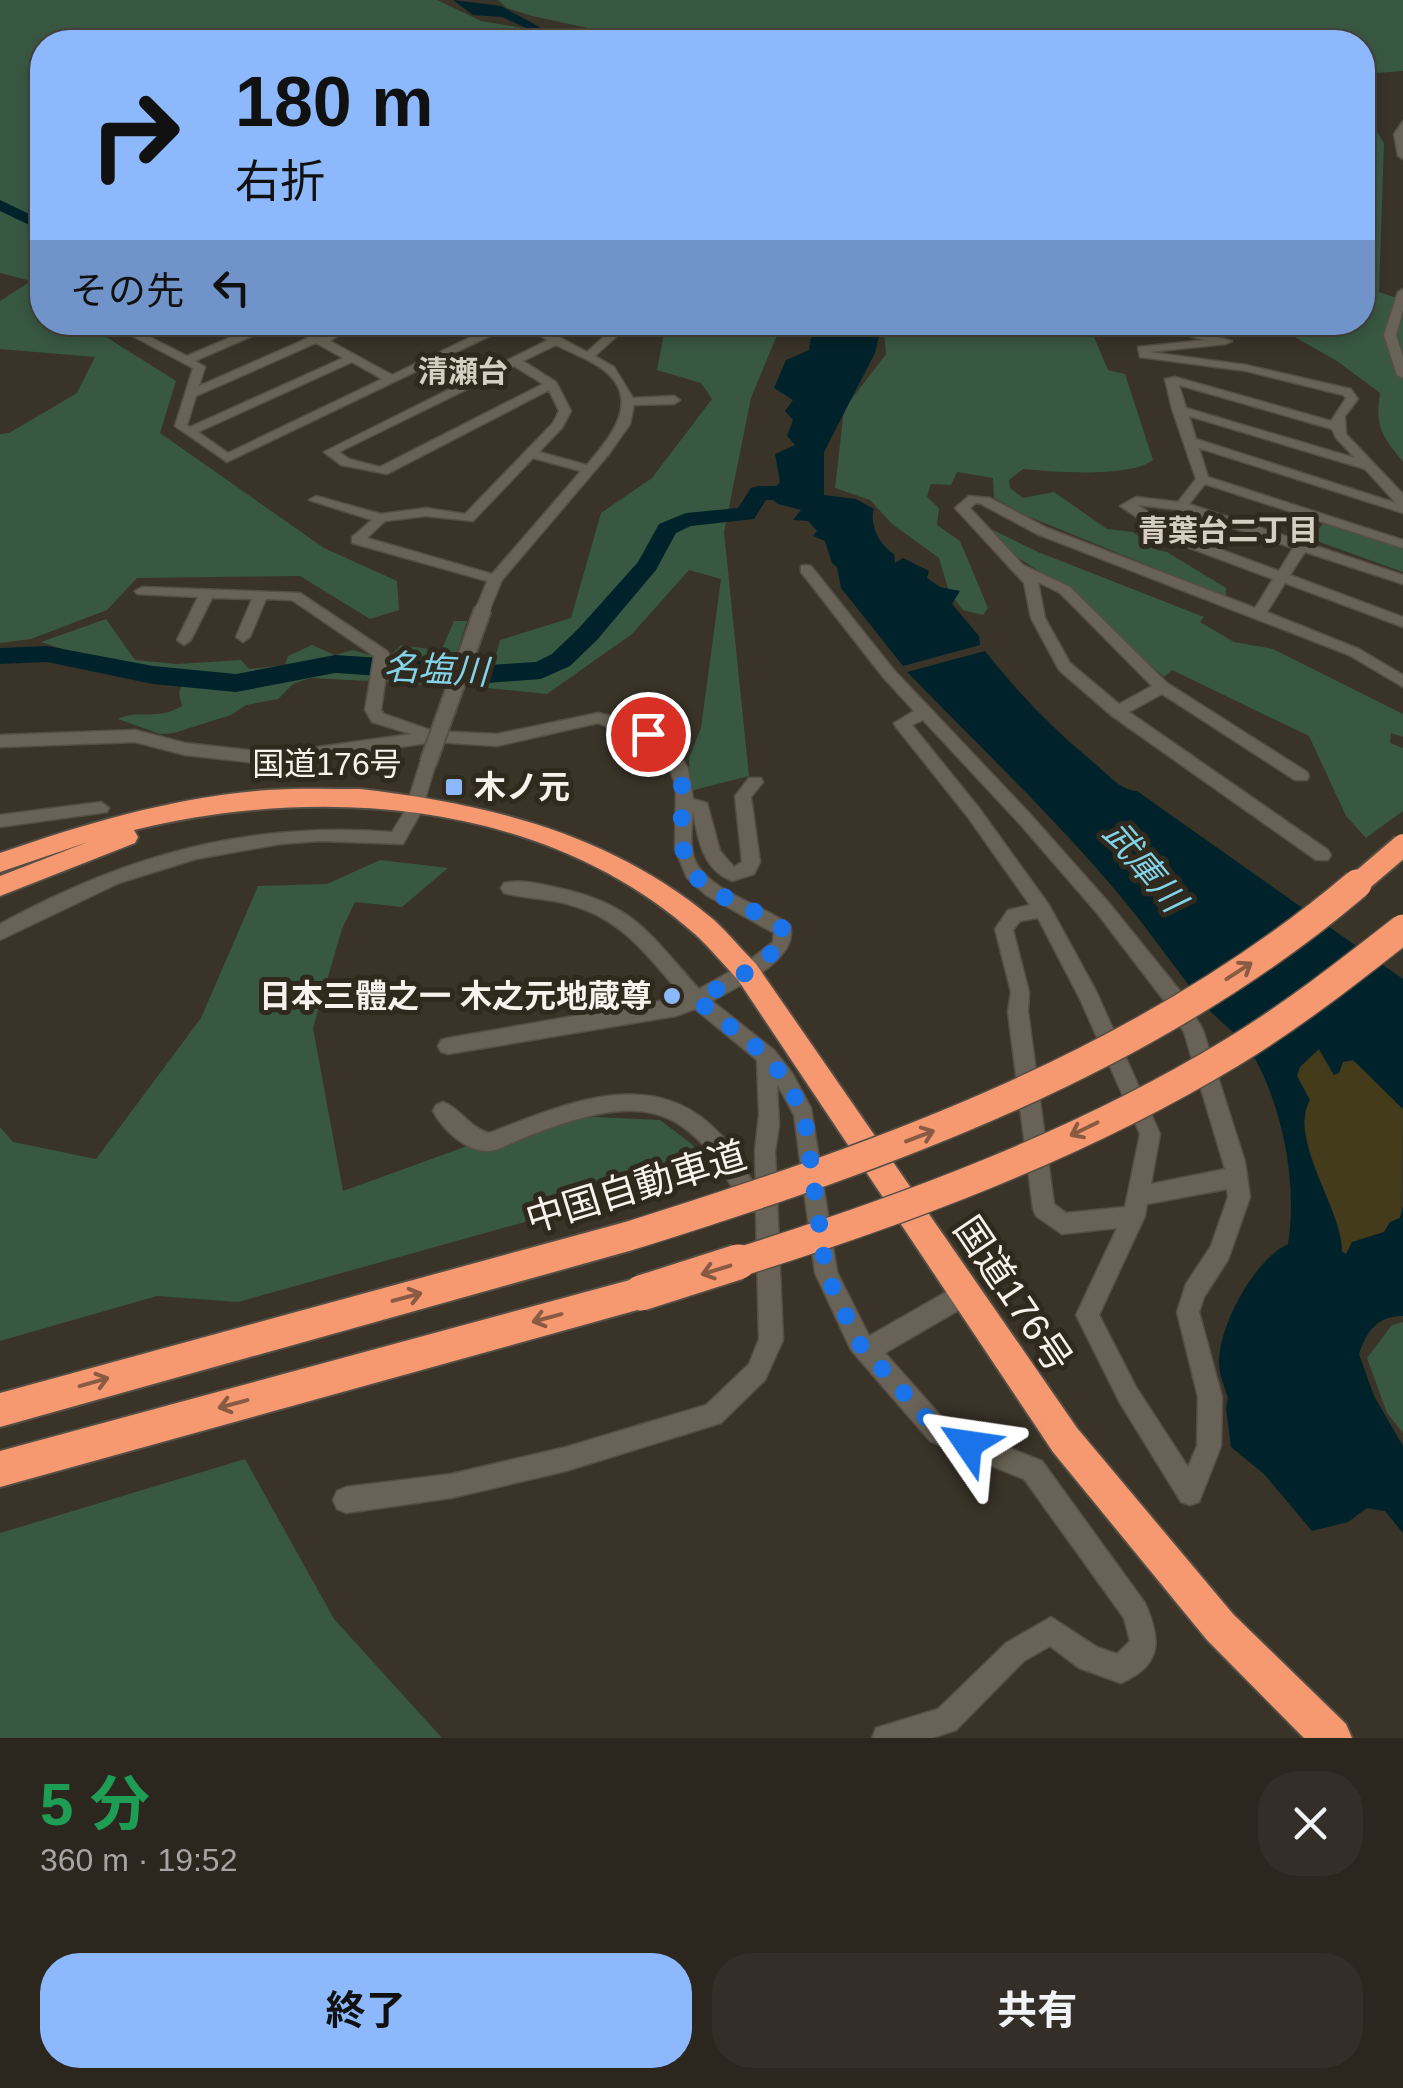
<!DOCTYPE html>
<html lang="ja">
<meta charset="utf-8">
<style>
body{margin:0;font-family:Helvetica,"Noto Sans JP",sans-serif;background:#332e27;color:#f1f3f6;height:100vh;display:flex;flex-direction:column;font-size:38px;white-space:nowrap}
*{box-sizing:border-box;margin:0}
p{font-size:32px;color:#a6a5a4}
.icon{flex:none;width:55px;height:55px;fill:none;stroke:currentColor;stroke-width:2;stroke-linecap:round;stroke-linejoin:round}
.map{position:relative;height:1738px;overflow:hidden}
.sheet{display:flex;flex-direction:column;background:#2b261e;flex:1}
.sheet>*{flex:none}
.top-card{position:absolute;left:30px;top:30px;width:1345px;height:305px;border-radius:40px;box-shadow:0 5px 15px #0003,0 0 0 2px #47433c;background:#8db9fc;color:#111;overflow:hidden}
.pin{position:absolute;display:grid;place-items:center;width:85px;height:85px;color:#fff;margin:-42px;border:5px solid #fff;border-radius:50%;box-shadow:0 2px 10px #0007}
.me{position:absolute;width:110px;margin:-55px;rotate:302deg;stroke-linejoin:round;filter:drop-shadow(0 0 8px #0008)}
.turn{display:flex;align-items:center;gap:35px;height:210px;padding:0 40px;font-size:45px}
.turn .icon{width:130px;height:130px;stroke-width:2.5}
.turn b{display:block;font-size:70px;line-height:85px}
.then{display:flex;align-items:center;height:95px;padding:0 40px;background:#0003;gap:20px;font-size:38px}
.round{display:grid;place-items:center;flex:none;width:105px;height:105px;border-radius:40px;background:#332e27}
.overview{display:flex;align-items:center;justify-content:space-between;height:170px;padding:0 40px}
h1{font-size:60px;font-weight:700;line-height:75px;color:#1e9e55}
.action{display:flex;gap:20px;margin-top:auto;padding:20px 40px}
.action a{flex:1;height:115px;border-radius:40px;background:#8db9fc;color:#111;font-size:40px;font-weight:700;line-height:115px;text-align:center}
.action a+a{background:#332e27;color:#f1f3f6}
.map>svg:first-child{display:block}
</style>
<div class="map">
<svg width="1403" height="1738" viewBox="0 0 1403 1738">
<rect width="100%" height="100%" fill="#393328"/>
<!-- green -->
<g fill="#395842">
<polygon points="0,0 437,0 481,21 609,42 42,42 42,322 84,323 176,381 160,433 324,548 397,581 399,610 370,619 300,576 137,578 107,610 31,639 0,643 0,434 9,433 77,393 95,357 0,349 0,301 31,281 0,273"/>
<polygon points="498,0 1403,0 1403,71 1363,74 1362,42 653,42 532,16 507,8"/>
<path d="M1363 115 1367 116 1384 143 1379 292 1403 300V462C1382 436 1375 427 1380 393L1337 361 1270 323 1362 322Z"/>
<polygon points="676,323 782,323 751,398 724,532 749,776 690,791 689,758 701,728 721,579 689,570 632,634 547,694 487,688 500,640 571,618 601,513 652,478 712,399 701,383 657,370 665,328"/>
<path d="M883 323H1088L1108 370 1125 374 1153 460C1130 478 1053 472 1023 469L1009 480 1010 488 1023 498 1054 492 1107 529 1133 532 1157 550 1167 552 1226 588V597L1027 516 994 498 993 478 957 472 951 485 931 484 927 497 939 508 937 525 960 541 988 608 983 615 963 610 949 592 939 558 892 524 870 500 835 488 844 409 886 354Z"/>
<polygon points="1324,522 1403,547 1403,572 1311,539"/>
<polygon points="991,529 1038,552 1204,617 1200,622 1234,642 1273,649 1403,714 1403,737 1391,733 1390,743 1403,748 1403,811 1366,838 1346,816 1309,736 1172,670 1164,677 1062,586 1012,554"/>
<path d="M106 619 135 660 177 664 241 660 249 669 285 665 288 656 312 645 335 655 353 650 376 657 368 681 310 678 293 684 278 699 246 705 231 715 174 733 160 734 118 719C138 709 157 721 182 706L179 694 185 672 84 656 41 642Z"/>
<polygon points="454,621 467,621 446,686 387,683 389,657 401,645 441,651"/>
<polygon points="380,860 448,868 402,907 355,902 342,929 313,1028 343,1191 553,1115 660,1120 693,1145 704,1172 238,1302 157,1296 0,1341 0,1127 13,1142 96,1159 201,1018 258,886 327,884"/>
<polygon points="1403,1322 1403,1433 1387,1413 1367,1358 1392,1325"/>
<polygon points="245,1459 334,1619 442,1738 0,1738 0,1533"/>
</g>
<!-- sand -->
<path fill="#443b1b" d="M1318 1049 1331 1072 1346 1060 1358 1063 1403 1109 1400 1218 1390 1222 1384 1232 1358 1240 1346 1255C1339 1246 1302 1131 1303 1118 1303 1101 1305 1096 1297 1081L1299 1068Z"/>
<!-- water -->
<g fill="#00232b">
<polygon points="453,0 501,6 541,28 624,34 653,42 613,42 536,32 502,17 473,15"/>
<path d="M814 323H882L875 353 824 452V495L856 499 874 509C869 521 878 545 894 554L895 563 903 558 929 571 927 578 940 587 960 591 952 604 979 636 980 645 903 666 841 588 837 567 832 563 825 541 813 536 817 531 808 521 793 520 801 510 778 504 768 495 780 482 775 454 795 445 787 436 793 420 785 411 793 400 774 388 786 360 809 350 811 338 819 331 810 328Z"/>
<path d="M985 651C1018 693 1052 728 1093 762 1107 773 1119 790 1137 791L1403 979V1109L1353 1060 1343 1062 1339 1073 1334 1075 1319 1049 1300 1067 1297 1076 1310 1100C1287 1140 1343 1209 1342 1252L1346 1254 1352 1242 1384 1232 1390 1222 1400 1218 1403 1207V1316C1377 1316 1367 1331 1359 1354L1374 1396 1403 1446V1533L1385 1511 1367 1508 1348 1522 1312 1531 1264 1474 1231 1447 1226 1408 1228 1398C1224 1384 1219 1376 1219 1361 1220 1324 1254 1260 1288 1244 1297 1187 1285 1121 1260 1068 1246 1038 1220 1024 1200 1000 1174 966 1149 931 1122 898 1055 818 979 746 907 672Z"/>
</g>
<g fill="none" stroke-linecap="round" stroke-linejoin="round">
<!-- river -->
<g fill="#00232b" fill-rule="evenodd">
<polygon points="0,200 42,220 42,231 0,211"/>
<polygon points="759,486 798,486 809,493 798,500 766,500 754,519 691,526 676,533 656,570 597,640 570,666 541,679 488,683 335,673 236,692 153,684 47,662 0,664 0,648 47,646 153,666 236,674 335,655 488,665 536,662 552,654 579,628 638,562 659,524 686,513 738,508 751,488"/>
</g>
<defs>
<g id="minor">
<polygon points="1403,121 1403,159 1398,156 1394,134"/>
<polygon points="1403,289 1403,310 1396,335 1403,357 1403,378 1397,375 1384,335 1398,292"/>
<path d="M148 322H163L142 333 187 356 266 322H295L321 337 344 322H357L330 341 392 375 502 322H531L587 352 620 322H632L595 356 614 367 633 398 674 396 680 400 674 404 634 405 630 424 609 454 502 580 490 609 483 614 476 609 487 581 352 543V537L372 520 309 500 316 496 381 514 426 508 465 514 553 423 559 411 549 390 387 474 341 465 324 452 548 340 517 323 227 462 175 426 193 368 127 333ZM282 323 308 338 199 386 205 367 195 361ZM316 343 343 358 190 427 187 425 196 396ZM556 345C571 353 592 360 605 371 642 402 609 438 587 465L539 452 562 428 571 411 556 382 523 361ZM352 362 382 379 228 453 198 432ZM514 366 543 384 380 467 349 459 339 452ZM533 458 581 471 492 574 367 538 385 521 426 516 473 521Z"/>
<polygon points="202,322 215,322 210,325"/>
<polygon points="376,322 404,322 399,325"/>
<path d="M1138 322H1160L1232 341 1226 344 1149 352 1246 365 1351 389 1358 399 1345 416 1346 434 1403 494V513L1199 448 1208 477 1403 540V548L1205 484 1189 504 1403 575V584L1305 552 1290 575 1403 617V627L1285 583 1267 612 1359 649 1403 675V687L1349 655 1037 534 981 504 976 503 970 508 1023 565 1070 587 1167 683 1307 772 1309 776 1307 780H1295L1162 694 1129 712 1328 850 1331 855 1328 860H1316L1112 716 1059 670 1031 618 1024 583 955 508 969 496 990 498 1047 528 1255 608 1273 579 1174 542 1120 506 1136 497 1178 502 1196 479 1172 409 1165 379 1175 377 1331 421 1346 398 1343 395 1246 371 1140 357 1138 347 1205 340ZM1179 385 1332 429 1336 438 1355 458 1186 408ZM1189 416 1365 469 1396 503 1196 439ZM1138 505 1179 510 1293 548 1279 571 1184 536ZM1038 582 1060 593 1152 686 1119 704 1070 663 1045 618Z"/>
<path d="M806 565 811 566 893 669 1031 815 1109 903 1180 991 1203 1030 1245 1162 1250 1197 1228 1260 1204 1297 1199 1312 1222 1397 1221 1446 1199 1502 1190 1505 1181 1502 1120 1403 1076 1315 1117 1228 1062 1234 1036 1216 1033 1209 1008 1012 1011 992 995 929 1008 910 1030 905 967 816 896 727 894 723 914 711 883 677 801 572V566ZM923 720 1019 823 1097 913 1166 1003 1184 1032 1225 1169 1151 1184 1160 1134 1096 991 1049 905 979 808 912 725ZM1038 918 1080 999 1140 1134 1125 1207 1066 1213 1054 1204 1028 1012 1029 992 1013 930 1020 921ZM1227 1189 1228 1197 1211 1246 1186 1284 1177 1312 1198 1397 1197 1446 1188 1467 1136 1387 1099 1315 1145 1216 1147 1204Z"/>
<path d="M142 587 300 593 387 651 389 654 381 710 384 714 433 731 497 734 598 713 616 717 653 731 678 752 688 769 693 799 707 803 720 851 734 867 742 862 735 796 749 778H761L763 782 751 797 760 862 754 874 732 881C702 869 698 839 693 811 692 827 689 843 694 858 706 891 764 905 790 925 800 960 738 986 712 1001L774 1050 792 1073 811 1108 837 1272 869 1336 955 1287 963 1284 971 1287 974 1295 971 1303 885 1353 947 1423 1042 1461 1145 1603C1161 1639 1163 1665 1121 1683L1079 1668 1050 1646 1024 1661 956 1730 932 1738H872L876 1728 938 1709 1006 1643 1051 1617 1097 1647 1117 1654 1130 1641 1124 1618 1024 1479 930 1441 851 1350 815 1273 794 1115 777 1084 779 1126 775 1151 783 1340 765 1380 721 1423 566 1471 451 1498 346 1513 337 1509 333 1500 337 1491 346 1487 451 1474 566 1447 706 1405 749 1364 759 1339 756 1212 745 1210C727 1179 711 1145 680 1125 634 1094 569 1121 523 1138 513 1142 498 1151 487 1151 466 1151 442 1129 433 1111L436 1105 443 1102C461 1109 470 1128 489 1133 565 1104 655 1062 721 1135 735 1150 745 1170 756 1187L755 1151 759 1115 757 1060 695 1009 676 1016 448 1054 441 1052 438 1046 441 1040 448 1038 683 997C648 956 622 918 567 904 546 898 524 899 504 893L501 888 504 883C520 879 541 884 558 888 635 904 650 935 699 989L747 962 773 942 774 933 706 895 687 878 675 849 676 786 666 759 642 739 598 723 497 746 435 742 275 765 185 755 135 742 0 747V735L135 730 185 743 275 753 411 734 372 722 365 710 374 656 292 600 266 599 250 637 243 642 236 637 252 599 212 598 191 640 184 645 177 640 198 597 137 594 135 591Z"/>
<path d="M428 757 436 763 421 812 403 844 320 841 280 844 196 859 119 883 0 940V924C126 855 248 821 392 832L405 811 420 763Z"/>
<polygon points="101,802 109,808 107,812 0,827 0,815"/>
</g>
<g id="highway">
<path d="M360 789C489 804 612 834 714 920 729 934 742 950 756 964L1077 1428 1233 1614 1346 1724 1352 1738H1304L1207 1640 1053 1452 738 980C724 965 711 949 696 935 544 800 323 784 134 830L138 837 135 843 0 896V876L88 842 0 872V853C87 823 175 797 268 790 299 788 330 789 360 789Z"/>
<polygon points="629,1221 640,1225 645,1236 640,1247 629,1251 0,1427 0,1393"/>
<polygon points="641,1277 652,1282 657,1293 652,1304 641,1309 0,1487 0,1451"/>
</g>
</defs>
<!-- minor casing -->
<use href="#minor" stroke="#544e45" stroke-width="3"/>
<!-- highway casing -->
<use href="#highway" stroke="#544e45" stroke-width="4"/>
<!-- minor -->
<use href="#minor" fill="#696256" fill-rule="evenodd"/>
<!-- highway -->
<use href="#highway" fill="#f69971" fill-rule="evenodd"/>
<defs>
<polyline id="minor-bridge" points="428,763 483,609"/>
<polyline id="highway-bridge-far2" points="1354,887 1403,845"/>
<g id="highway-bridge-far1">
<path d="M629 1236C887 1155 1148 1062 1357 884"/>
<path d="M730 1265C902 1211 1076 1147 1231 1053 1292 1016 1347 973 1403 929"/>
</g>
<polyline id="highway-bridge" points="641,1293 738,1262"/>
</defs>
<!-- minor-bridge casing -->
<use href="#minor-bridge" stroke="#544e45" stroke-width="20" stroke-linecap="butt"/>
<!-- highway-bridge-far2 casing -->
<use href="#highway-bridge-far2" stroke="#544e45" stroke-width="26" stroke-linecap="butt"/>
<!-- highway-bridge-far1 casing -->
<use href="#highway-bridge-far1" stroke="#544e45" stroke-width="32" stroke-linecap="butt"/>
<!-- highway-bridge casing -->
<use href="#highway-bridge" stroke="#544e45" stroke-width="39" stroke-linecap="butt"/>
<!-- minor-bridge -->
<use href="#minor-bridge" stroke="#696256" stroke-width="16"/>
<!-- highway-bridge-far2 -->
<use href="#highway-bridge-far2" stroke="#f69971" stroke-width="22"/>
<!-- highway-bridge-far1 -->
<use href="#highway-bridge-far1" stroke="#f69971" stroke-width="29"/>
<!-- highway-bridge -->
<use href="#highway-bridge" stroke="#f69971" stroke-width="35"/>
</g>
<!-- one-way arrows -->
<defs><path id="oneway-shaft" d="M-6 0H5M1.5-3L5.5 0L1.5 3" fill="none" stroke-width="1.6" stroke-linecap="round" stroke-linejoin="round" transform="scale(2.5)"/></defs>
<g stroke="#895b43">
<use href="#oneway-shaft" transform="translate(1239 971) rotate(-33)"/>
<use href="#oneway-shaft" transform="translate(1084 1129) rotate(154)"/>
<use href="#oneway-shaft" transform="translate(920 1136) rotate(-21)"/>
<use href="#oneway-shaft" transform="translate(716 1270) rotate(163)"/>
<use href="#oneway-shaft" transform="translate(407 1297) rotate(-15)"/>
<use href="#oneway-shaft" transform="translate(547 1318) rotate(165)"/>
<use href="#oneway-shaft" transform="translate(94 1382) rotate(-16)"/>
<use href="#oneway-shaft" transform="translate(233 1404) rotate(165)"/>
</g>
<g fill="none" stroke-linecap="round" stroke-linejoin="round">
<!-- route -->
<path stroke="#1a73e8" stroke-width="18" stroke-dasharray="0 32.4" d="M648 734C707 767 667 821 689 866 706 899 757 906 784 930L781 946 747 972 697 1000 767 1056 785 1079 804 1114 826 1273 858 1342 939 1432 968 1444"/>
</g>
<!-- markers -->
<g fill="#8db9fc" stroke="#2f291e" stroke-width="4">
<rect x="444" y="777" width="20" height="20" rx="5"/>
<circle cx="672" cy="996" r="10"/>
</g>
<g text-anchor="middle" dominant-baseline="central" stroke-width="10" stroke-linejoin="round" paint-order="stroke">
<!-- far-neighbourhood labels -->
<g font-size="30" font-weight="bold" fill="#d6cec0" stroke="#2f291e">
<text x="463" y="371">清瀬台</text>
<text x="1228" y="530">青葉台二丁目</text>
</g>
<!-- street labels -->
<g font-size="32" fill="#f7f3ec" stroke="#2f291e">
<text x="327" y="764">国道176号</text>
</g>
<!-- poi labels -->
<g font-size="32" font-weight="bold" fill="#f7f3ec" stroke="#2f291e" text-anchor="start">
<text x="474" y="787">木ノ元</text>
<text x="652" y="996" text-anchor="end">日本三體之一 木之元地蔵尊</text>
</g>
<!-- water labels -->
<g font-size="35" font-style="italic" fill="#82d2e8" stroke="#2f291e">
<text transform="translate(436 669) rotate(3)">名塩川</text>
<text transform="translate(1145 866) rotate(50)">武庫川</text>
</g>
<!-- near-street labels -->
<g font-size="38" fill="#f7f3ec" stroke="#2f291e">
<text transform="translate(636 1187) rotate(-17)">中国自動車道</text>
<text transform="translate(1013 1294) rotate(56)">国道176号</text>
</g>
</g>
</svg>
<div class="pin" style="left:648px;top:734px;background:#d93025"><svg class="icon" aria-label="arrive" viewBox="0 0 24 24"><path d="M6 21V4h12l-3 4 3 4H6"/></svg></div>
<svg class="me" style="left:968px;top:1444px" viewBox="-20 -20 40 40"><path d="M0-17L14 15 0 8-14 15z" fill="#1a73e8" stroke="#fff" stroke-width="4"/></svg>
<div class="top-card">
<div class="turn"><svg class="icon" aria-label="right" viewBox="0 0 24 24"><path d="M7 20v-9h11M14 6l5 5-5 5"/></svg><div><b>180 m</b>右折</div></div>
<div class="then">その先<svg class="icon" aria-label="left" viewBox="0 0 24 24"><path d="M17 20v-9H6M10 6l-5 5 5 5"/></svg></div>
</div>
</div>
<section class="sheet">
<div class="overview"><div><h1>5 分</h1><p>360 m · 19:52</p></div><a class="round"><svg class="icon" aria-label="close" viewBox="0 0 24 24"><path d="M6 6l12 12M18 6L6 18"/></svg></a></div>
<div class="action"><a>終了</a><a>共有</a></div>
</section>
